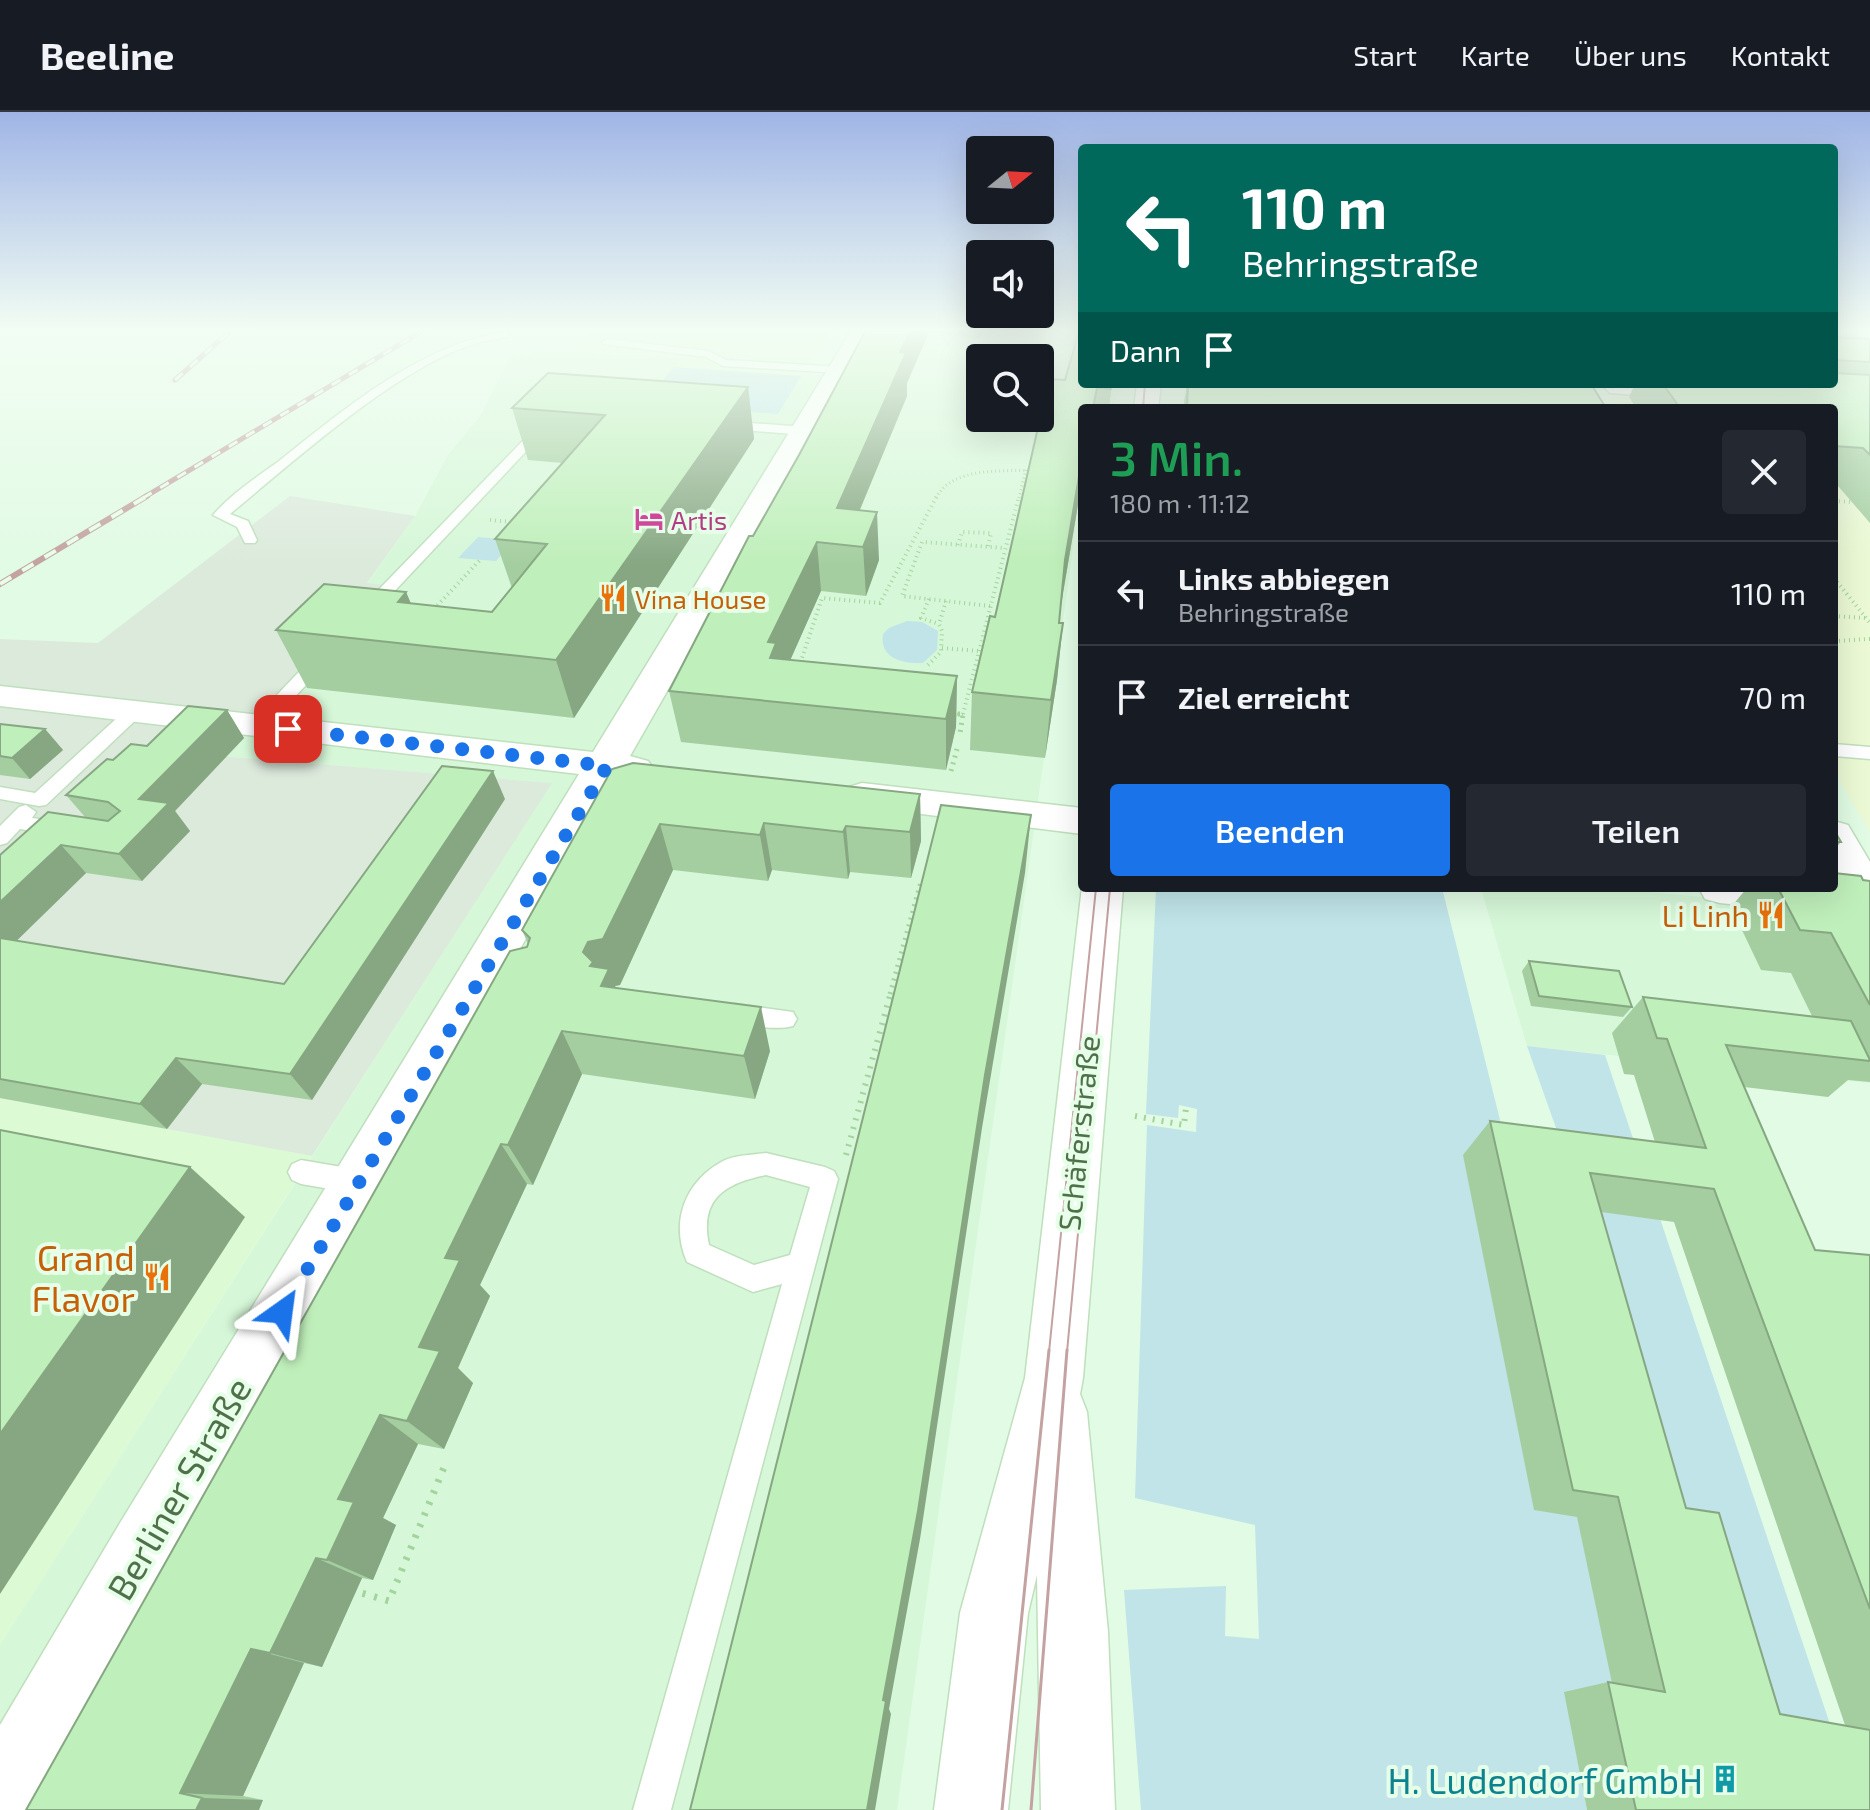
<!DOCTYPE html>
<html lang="de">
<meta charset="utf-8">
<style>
body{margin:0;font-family:"Exo 2",sans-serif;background:#242831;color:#f1f3f6;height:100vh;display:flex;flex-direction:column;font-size:30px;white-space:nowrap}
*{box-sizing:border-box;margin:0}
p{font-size:26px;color:#9ea1a6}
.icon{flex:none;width:44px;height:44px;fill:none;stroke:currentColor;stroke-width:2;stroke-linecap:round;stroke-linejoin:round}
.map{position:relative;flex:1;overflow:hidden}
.panel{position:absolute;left:1078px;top:292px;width:760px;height:488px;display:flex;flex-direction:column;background:#171b24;border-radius:8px;box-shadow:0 8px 32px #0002}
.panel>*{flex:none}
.banner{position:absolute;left:1078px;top:32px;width:760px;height:244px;border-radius:8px;box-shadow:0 8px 32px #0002;background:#00695c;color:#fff;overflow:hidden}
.needle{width:52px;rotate:72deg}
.tools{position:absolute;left:966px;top:24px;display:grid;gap:16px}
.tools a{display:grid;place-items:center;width:88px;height:88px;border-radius:8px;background:#171b24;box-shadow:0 8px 32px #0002;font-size:40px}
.pin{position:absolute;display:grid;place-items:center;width:68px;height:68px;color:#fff;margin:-34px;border-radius:16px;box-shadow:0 4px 12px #0006}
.me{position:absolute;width:88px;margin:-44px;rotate:31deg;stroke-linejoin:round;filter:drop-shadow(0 0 6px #0008)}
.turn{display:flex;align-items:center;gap:28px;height:168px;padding:0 32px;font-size:36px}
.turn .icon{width:104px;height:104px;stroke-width:2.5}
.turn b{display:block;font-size:56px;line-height:68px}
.then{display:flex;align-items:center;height:76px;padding:0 32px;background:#0003;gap:16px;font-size:30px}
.round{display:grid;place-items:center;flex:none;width:84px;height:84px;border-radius:8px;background:#242831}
.headline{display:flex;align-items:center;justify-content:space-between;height:136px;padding:0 32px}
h1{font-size:48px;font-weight:600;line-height:60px;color:#1e9e55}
.cta{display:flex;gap:16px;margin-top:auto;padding:16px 32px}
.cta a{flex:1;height:92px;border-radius:8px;background:#1a73e8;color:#fff;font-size:32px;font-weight:600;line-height:92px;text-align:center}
.cta a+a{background:#242831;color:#f1f3f6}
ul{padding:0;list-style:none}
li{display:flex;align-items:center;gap:24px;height:104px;padding:0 32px;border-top:2px solid #363941}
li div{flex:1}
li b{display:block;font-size:30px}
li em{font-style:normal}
header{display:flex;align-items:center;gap:48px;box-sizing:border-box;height:112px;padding:0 40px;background:#171b24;border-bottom:2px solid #363941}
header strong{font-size:38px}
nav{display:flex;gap:44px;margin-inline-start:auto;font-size:28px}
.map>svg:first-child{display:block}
</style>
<header>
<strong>Beeline</strong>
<nav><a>Start</a><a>Karte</a><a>Über uns</a><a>Kontakt</a></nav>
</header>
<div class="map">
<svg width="1870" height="1698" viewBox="0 0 1870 1698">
<rect width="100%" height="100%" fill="#e1fbe4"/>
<!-- residential -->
<g fill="#d6f7d8" fill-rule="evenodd">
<path d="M890 216H1082V272H1124L1112 296H1082L1080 365 1072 444 897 1698H0V1533L551 671 217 644 367 472 415 404 448 343 480 304 511 244H531L538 238 682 246 675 255 863 266ZM980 246H1040V306H980Z"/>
<polygon points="1481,776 1604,776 1856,799 1870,823 1870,971 1527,934"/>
</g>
<!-- commercial -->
<g fill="#dcfbd5">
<polygon points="596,216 741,220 745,216 831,217 801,264 674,255 681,246 571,240"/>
<polygon points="0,986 312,1044 0,1533"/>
</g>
<!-- industrial -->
<polygon fill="#dceadc" points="290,384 415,404 367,471 383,473 218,644 552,671 312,1044 0,986 0,527 98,531"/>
<!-- medical -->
<polygon fill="#ebf9d4" points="1870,251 1870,720 1834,660 1834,296 1617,296 1603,272 1834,272"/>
<!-- green -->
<g fill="#c0e4e8">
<polygon points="674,255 801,264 778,302 643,292"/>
<polygon points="478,425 514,428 496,449 458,446"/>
<path d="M907 509 922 510 938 519 937 538 923 551C904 552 879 547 883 522L889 516Z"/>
<polygon points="1156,776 1442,776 1504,1024 1561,1030 1527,934 1605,943 1836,1630 1565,1580 1587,1698 1141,1698 1124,1478 1226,1474 1225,1524 1259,1527 1255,1413 1135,1386 1147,1013 1196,1020 1197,997 1179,993 1178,1006 1146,1002"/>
</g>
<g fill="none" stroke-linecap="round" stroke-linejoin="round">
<defs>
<g id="service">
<path d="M504 220 509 223 508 225C498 227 487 228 477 231 400 253 293 350 230 402L248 409 257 428 255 431H245L237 415 213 403C231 382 257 365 279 349 346 296 418 234 504 220Z"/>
<polygon points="607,227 709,239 726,248 840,255 846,258 840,261 723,254 706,245 603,232 602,230"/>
<polygon points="1601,272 1661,277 1667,281 1661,285 1610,281"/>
<polygon points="723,309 805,315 811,319 805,323 719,316 717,313"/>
<polygon points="540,311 550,314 372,503 360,503 360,497"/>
<polygon points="323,540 331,545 329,549 264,617 252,617 249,613 252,609 317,541"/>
<polygon points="135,594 144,599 141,603 46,693 39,694 0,687 0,675 35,681 129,595"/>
<polygon points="1834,632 1870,635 1870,647 1834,644"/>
<polygon points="26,693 36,700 32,706 62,710 72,717 62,724 20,717 7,731 0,733 0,714 19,695"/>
<path d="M735 892 793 900 797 907 793 914C775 919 745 913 727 907L724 901 727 895Z"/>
<path d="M766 1041 825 1055 834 1059 838 1067 671 1698H633L782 1172 753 1180 687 1150C670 1111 684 1070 723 1049 735 1043 752 1043 766 1041ZM766 1063 810 1075 790 1143 754 1153 709 1133C699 1087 725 1071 766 1063Z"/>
<polygon points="301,1048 359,1058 368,1062 372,1070 368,1078 359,1082 301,1072 292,1068 288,1060 292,1052"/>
</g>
<g id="minor">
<polygon points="853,216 875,216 630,644 648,649 654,657 648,665 635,669 617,667 166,1457 32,1698 0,1698 0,1613 120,1411 579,662 0,594 0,574 593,640"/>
<polygon points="862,671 1082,696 1082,722 849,693 843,684 849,675"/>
<polygon points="1834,709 1848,713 1870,750 1870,807 1720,791 1705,787 1699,776 1843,774 1834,758"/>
</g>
<g id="tertiary">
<polygon points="1137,272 1161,272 1158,296 1134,296"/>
<polygon points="1082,775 1123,776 1083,1266 1080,1282 1087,1300 1108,1520 1115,1698 1041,1698 1037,1463 1028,1501 1008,1698 934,1698 960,1501 1025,1266"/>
</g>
</defs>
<!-- service casing -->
<use href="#service" stroke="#bfdfbd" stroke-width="3"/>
<!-- minor casing -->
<use href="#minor" stroke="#bfdfbd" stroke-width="3"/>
<!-- tertiary casing -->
<use href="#tertiary" stroke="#bfdfbd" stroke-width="3"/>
<!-- path-far4 -->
<g stroke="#a3d49d" stroke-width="3" stroke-dasharray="1 3" stroke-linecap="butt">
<polyline points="1834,219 1870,229"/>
<path d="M936 386C953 354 1001 360 1032 358"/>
<polyline points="1019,386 1026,357"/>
</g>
<!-- path-far3 -->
<g stroke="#a3d49d" stroke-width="4" stroke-dasharray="1 4" stroke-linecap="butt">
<polyline points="1834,389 1870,391"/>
<polyline points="490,408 512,410 509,413"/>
<polyline points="958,433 962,420 991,421 988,435"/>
<polyline points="1834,466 1870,511"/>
<polyline points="929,487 921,506 939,512"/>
<polyline points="990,494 902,484 922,430 1005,436"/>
<polyline points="434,497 480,448"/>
<polyline points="1834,504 1865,506"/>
<polyline points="1834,529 1870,527"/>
<polyline points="942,536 979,539"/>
<polyline points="928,553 941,540 942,519 939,512 946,489"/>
<polyline points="799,555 822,486 880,491 937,384"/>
<polyline points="952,601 963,604"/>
<polyline points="963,602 1019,384"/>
</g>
<!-- path-far2 -->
<g stroke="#a3d49d" stroke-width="5" stroke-dasharray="2 5" stroke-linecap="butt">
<polyline points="958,602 963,602 960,621"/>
<polyline points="951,659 957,637"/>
<polyline points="890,882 921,770"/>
</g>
<!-- path-far1 -->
<g stroke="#a3d49d" stroke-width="6" stroke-dasharray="2 7" stroke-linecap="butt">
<polyline points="1135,1004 1184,1013 1186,996"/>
<polyline points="846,1043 891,880"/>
</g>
<!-- path -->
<polyline stroke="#a3d49d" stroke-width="7" stroke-dasharray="3 9" stroke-linecap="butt" points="351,1478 389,1489 445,1353"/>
<!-- service -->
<use href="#service" fill="#fff" fill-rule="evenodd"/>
<!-- minor -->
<use href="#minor" fill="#fff" fill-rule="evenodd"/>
<!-- tertiary -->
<use href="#tertiary" fill="#fff" fill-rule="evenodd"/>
<!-- tram-far1 -->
<g stroke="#c3a2a1" stroke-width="2">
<polyline points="1143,296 1145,272"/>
<polyline points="1049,1240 1096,776"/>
<polyline points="1067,1240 1110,776"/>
</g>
<!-- tram -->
<g stroke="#c3a2a1" stroke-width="3">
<polyline points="1002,1698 1049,1238"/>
<polyline points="1031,1698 1067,1238"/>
</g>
<defs>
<g id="rail-far1">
<polyline points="175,268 234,216"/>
<polyline points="143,386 427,216"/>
</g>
<polyline id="rail" points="0,472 147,384"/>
</defs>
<!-- rail-far1 casing -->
<use href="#rail-far1" stroke="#c3a2a1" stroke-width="5"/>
<!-- rail casing -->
<use href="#rail" stroke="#c3a2a1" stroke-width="6"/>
<!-- rail-far1 -->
<use href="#rail-far1" stroke="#e7fee9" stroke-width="3" stroke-dasharray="10" stroke-linecap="butt"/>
<!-- rail -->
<use href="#rail" stroke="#e7fee9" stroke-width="4" stroke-dasharray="13" stroke-linecap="butt"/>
</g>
<!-- wall -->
<g fill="#a4cea0" fill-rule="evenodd">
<polygon points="867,216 984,216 979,227 929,220 907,271 907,284 860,398 879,448 866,484 821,479 790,548 957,564 956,615 946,658 681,630 669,579 799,343"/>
<polygon points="1834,225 1870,227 1870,411 1838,374 1834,374 1834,296 1636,296 1629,285 1635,272 1834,272"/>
<polygon points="1065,268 1112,272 1109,296 1082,296 1082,369 1060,500 1059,511 1063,511 1057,568 1045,646 970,638 972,580"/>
<polygon points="1187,272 1591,272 1606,296 1183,296"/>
<polygon points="748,275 754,327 574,606 307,576 276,518 406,480 411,492 492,500 512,476 495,427 563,351 528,348 512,296"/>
<polygon points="227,598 244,626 175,699 190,719 142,769 86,761 16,829 284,872 505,687 312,988 202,972 167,1017 0,986 0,743 85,705 66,683 113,648"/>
<polygon points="0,612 45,617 63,638 30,667 0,663"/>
<polygon points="612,657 920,682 921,729 911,766 850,760 848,767 772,758 768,769 673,758 620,873 615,874 616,876 770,939 755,987 582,962 533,1073 527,1072 480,1173 490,1184 458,1256 473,1271 444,1337 418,1332 383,1406 396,1413 373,1468 362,1466 322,1555 304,1551 243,1684 263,1688 26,1698 527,835 528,832 522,818"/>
<polygon points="1834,718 1841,730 1834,738"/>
<path d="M1863 768 1870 769V970L1848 968 1828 985 1744 975 1815 1138 1870 1143V1698H1587L1564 1580 1608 1570 1612 1571 1577 1405 1534 1398 1463 1043 1490 1009 1655 1030 1634 963 1624 962 1612 921 1643 885 1812 904 1791 861 1761 858 1731 795 1747 776H1834ZM1601 1100 1674 1110 1845 1613 1780 1602 1686 1396Z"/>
<polygon points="1529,849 1632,895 1623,905 1531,894 1522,859"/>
</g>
<!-- shaded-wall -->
<g fill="#86a782">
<polygon points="912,216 929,216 929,220 907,271 907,284 845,433 837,396 900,240"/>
<polygon points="980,216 984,216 979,227"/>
<polygon points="748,275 754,327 574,606 556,548"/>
<polygon points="1082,346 1082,369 1059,504 1065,448"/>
<polygon points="877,400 879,448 866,484 863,435"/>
<polygon points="817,430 821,479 781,569 776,590 768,530"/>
<polygon points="406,480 429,534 398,490"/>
<polygon points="1063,511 1057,568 1045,646 1051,588"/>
<polygon points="957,564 956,615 946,658 946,607"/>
<polygon points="227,598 244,626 175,699 190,719 142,769 119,742 139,687"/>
<polygon points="45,617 63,638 30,667 12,646"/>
<polygon points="493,659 505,687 312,988 290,962"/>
<polygon points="920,682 921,729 911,766 910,720"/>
<polygon points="1031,703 1025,761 982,1016 920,1427 889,1597 891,1602 875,1698 867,1698 883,1588 985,963"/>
<polygon points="764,711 772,758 768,769 760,723"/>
<polygon points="660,712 673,758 620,873 615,874 626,902 619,918 583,840 588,830"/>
<polygon points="846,714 850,760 848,767 843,720"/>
<polygon points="61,733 86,761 0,845 0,790"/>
<polygon points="761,895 770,939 755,987 744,944"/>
<polygon points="562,919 582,962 533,1073 508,1033"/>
<polygon points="176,946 202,972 167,1017 140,992"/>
<polygon points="501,1032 527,1072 480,1173 490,1184 458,1256 473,1271 444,1337 407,1309 419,1235 445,1146"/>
<polygon points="190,1055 245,1105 0,1482 0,1322"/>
<polygon points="380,1303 418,1332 383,1406 396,1413 373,1468 327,1448 338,1387"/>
<polygon points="316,1446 362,1466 322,1555 270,1541"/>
<polygon points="251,1537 304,1551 243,1684 180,1681"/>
<polygon points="202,1686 263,1688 259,1698 196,1698"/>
</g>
<!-- building -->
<g fill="#bfefba" stroke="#86a782" stroke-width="2">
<polygon points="867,216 912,216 900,240 906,241 837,396 877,400 863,435 817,430 768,530 776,531 770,546 957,564 946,607 669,579 749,424 753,424 799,343"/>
<polygon points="1080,216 1082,216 1082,272 1112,272 1111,277 1097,276 1093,296 1082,296 1082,346 1065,448 1059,511 1063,511 1051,588 972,580 990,504 995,505 1049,267 1065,268"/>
<polygon points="1834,225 1870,227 1870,250 1834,248"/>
<polygon points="548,261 748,275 556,548 276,518 324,472 406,480 398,490 492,500 547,432 495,427 605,303 512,296"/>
<polygon points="1834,261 1870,263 1870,343 1863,336 1834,334 1834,296 1680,296 1663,272 1834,272"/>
<polygon points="1188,272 1591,272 1606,296 1187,296"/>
<polygon points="188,594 227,598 139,687 169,691 119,742 61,733 0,790 0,743 48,700 108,709 120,699 108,690 66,683 107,647 113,648 131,632 147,634"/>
<polygon points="0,612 45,617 12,646 0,644"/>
<polygon points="633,651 920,682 910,720 846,714 843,720 764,711 760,723 660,712 603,827 588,830 583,840 593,850 590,854 609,857 601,874 761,895 744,944 562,919 508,1033 501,1032 445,1146 460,1148 419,1235 440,1239 407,1309 380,1303 338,1387 354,1390 327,1448 316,1446 270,1541 251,1537 180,1681 202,1686 196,1698 26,1698 510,839 527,835 530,826 522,818 612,657"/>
<polygon points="442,654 493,659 290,962 176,946 140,992 0,967 0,826 284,872"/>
<polygon points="941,693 1031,703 985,963 918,1399 883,1588 886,1589 867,1698 690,1698"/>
<polygon points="1834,718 1841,730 1834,730"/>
<polygon points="1834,761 1861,764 1863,768 1870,769 1870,893 1831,821 1800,818 1778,776 1834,776"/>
<polygon points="1529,849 1619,859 1632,895 1539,884"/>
<polygon points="1643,885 1851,909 1870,948 1870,949 1726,933 1815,1138 1870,1143 1870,1497 1714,1077 1590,1061 1686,1396 1719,1401 1780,1602 1870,1618 1870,1698 1636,1698 1608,1570 1665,1580 1618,1385 1573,1378 1490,1009 1706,1036 1667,927 1657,926"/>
<polygon points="0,1018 190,1055 0,1322"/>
</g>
<!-- sky -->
<linearGradient id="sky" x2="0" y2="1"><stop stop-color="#a0b5e6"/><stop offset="0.48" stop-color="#f2fdf3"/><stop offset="1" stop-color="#f2fdf3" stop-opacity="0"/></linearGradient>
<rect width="1870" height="453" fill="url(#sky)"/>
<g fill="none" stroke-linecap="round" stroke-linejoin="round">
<!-- route -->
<polyline stroke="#1a73e8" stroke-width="14" stroke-dasharray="0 25.2" points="282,1200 607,654 288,617"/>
</g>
<!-- icons -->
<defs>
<symbol id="hotel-bare" viewBox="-9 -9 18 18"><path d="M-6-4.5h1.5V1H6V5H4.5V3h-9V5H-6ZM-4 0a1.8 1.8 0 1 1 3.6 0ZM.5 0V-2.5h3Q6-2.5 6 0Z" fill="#d1479c" stroke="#e7fee9" stroke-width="2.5" paint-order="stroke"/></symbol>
<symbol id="restaurant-bare" viewBox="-9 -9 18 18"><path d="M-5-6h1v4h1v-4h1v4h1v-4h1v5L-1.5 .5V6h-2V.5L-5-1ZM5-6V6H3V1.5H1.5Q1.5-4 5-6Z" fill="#e8710a" stroke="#e7fee9" stroke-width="2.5" paint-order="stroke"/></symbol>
<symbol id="building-bare" viewBox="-9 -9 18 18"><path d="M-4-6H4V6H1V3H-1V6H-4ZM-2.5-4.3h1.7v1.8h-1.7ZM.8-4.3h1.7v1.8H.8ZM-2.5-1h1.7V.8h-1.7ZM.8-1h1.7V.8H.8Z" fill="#0f9aa8" stroke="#e7fee9" stroke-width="2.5" paint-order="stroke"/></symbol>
</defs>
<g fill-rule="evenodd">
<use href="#hotel-bare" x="629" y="387" width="40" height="40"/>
<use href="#restaurant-bare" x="593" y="466" width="40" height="40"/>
<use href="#restaurant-bare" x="1751" y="783" width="40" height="40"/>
<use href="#restaurant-bare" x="137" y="1145" width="40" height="40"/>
<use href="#building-bare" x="1705" y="1647" width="40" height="40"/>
</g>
<g text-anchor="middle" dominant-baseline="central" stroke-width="8" stroke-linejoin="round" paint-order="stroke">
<!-- far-hotel labels -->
<g font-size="26" fill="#b23c85" stroke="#e7fee9" text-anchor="start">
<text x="671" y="407">Artis</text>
</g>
<!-- far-food labels -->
<g font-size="26" fill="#c56008" stroke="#e7fee9" text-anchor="start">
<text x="635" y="486">Vina House</text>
</g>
<!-- food labels -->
<g font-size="30" fill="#c56008" stroke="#e7fee9" text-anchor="end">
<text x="1749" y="803">Li Linh</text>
</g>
<!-- street labels -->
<g font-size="30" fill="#4f7149" stroke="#e7fee9">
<text transform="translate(1078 1021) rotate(-84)">Schäferstraße</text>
</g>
<!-- near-food labels -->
<g font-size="36" fill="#c56008" stroke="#e7fee9" text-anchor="end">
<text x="135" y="1144">Grand<tspan x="135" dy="41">Flavor</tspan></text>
</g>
<!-- near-street labels -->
<g font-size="36" fill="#4f7149" stroke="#e7fee9">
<text transform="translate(178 1376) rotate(-60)">Berliner Straße</text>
</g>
<!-- near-culture labels -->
<g font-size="36" fill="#0d838f" stroke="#e7fee9" text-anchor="end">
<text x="1703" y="1667">H. Ludendorf GmbH</text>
</g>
</g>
</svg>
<div class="tools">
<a><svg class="needle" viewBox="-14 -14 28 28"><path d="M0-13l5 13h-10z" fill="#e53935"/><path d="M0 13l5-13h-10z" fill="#9ea1a6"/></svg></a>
<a><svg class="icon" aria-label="sound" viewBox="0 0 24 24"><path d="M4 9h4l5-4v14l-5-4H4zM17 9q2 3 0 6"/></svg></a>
<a><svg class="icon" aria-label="search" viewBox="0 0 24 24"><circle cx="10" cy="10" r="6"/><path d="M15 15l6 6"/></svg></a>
</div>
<div class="pin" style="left:288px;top:617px;background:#d93025"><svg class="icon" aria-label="arrive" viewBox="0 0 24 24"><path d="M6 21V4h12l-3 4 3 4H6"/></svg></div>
<svg class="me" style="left:282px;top:1200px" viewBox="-20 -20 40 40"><path d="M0-17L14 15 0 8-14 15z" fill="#1a73e8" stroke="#fff" stroke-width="4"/></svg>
<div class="banner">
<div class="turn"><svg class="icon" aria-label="left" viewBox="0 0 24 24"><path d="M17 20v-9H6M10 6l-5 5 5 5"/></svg><div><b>110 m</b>Behringstraße</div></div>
<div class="then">Dann<svg class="icon" aria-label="arrive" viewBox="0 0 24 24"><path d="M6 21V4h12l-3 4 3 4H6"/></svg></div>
</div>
<section class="panel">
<div class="headline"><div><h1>3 Min.</h1><p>180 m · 11:12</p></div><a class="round"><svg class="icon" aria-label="close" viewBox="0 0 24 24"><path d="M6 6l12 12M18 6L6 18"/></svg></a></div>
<ul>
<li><svg class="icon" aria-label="left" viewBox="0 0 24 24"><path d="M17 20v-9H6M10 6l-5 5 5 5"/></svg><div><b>Links abbiegen</b><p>Behringstraße</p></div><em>110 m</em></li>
<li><svg class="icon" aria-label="arrive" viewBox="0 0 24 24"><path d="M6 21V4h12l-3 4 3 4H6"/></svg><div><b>Ziel erreicht</b></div><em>70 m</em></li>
</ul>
<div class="cta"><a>Beenden</a><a>Teilen</a></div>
</section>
</div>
